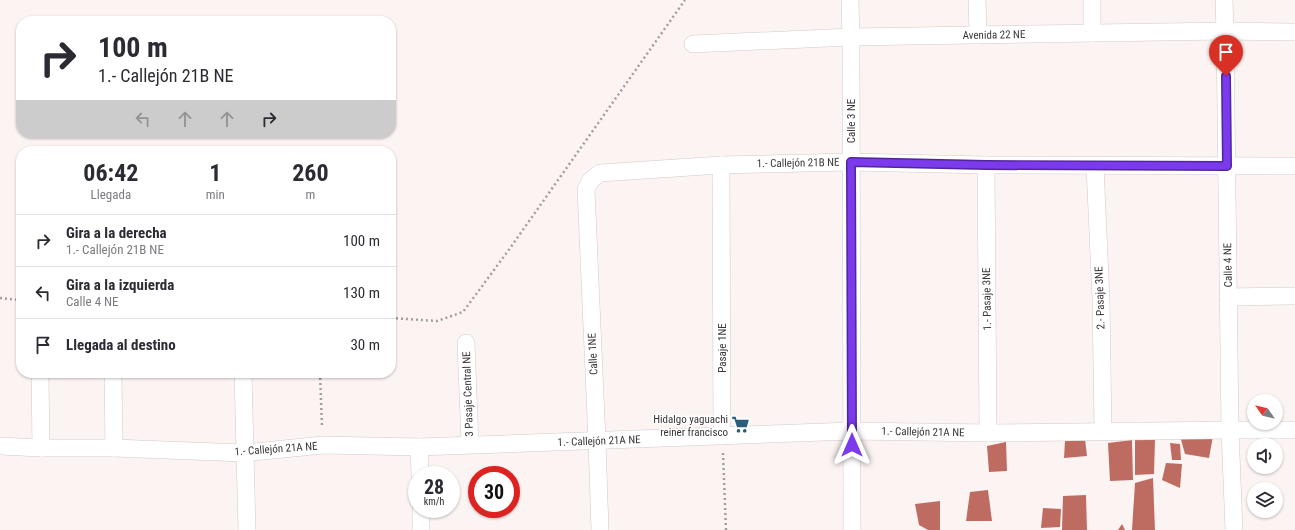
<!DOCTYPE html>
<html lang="es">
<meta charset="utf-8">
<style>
body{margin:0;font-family:"Roboto Condensed",sans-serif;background:#f7f7f7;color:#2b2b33;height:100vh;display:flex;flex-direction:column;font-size:15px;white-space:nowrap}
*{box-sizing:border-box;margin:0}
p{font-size:13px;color:#7c7c81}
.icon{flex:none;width:22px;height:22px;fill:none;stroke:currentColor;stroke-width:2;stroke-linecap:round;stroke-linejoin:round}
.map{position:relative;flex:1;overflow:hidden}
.drawer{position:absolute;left:16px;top:146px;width:380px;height:232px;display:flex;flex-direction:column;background:#fff;border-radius:16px;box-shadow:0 1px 3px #0004}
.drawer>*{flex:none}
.hud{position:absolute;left:16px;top:16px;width:380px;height:122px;border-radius:16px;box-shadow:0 1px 3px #0004;background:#fff;color:#2b2b33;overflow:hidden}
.needle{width:26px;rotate:304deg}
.tools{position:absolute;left:1247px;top:394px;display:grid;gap:8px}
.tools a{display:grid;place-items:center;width:36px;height:36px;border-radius:50%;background:#fff;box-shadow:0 1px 3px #0004;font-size:20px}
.speed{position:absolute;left:408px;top:466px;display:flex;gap:8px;font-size:20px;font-weight:700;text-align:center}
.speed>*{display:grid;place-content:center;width:52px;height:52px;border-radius:50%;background:#fff;box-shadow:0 1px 3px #0004;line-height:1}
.speed small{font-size:10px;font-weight:400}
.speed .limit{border:6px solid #d22;background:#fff;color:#111}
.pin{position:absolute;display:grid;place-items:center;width:34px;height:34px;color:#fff;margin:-41px -17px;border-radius:50% 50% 50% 0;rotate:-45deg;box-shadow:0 0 4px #0007}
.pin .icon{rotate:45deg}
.me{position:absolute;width:44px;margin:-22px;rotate:0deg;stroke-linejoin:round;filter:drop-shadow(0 0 3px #0008)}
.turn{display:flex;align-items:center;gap:14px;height:84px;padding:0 16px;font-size:18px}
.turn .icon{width:52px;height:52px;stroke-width:2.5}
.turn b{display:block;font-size:28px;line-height:34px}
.lanes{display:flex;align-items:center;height:38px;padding:0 16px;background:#0003;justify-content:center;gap:20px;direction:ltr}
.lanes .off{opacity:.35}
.eta{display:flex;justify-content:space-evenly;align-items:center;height:68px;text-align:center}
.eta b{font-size:24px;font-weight:700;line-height:28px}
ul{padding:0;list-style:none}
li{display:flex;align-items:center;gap:12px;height:52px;padding:0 16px;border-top:1px solid #e1e1e2}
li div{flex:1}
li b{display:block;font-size:15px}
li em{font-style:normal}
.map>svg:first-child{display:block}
</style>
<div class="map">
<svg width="1295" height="530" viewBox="0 0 1295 530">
<rect width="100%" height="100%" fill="#fcf4f2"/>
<!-- building -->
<g fill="#be6c62">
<polygon points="1180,436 1213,436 1209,458 1185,454"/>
<polygon points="1085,439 1087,456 1064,458 1065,441"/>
<polygon points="1135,439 1155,439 1154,474 1135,475"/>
<polygon points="1132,440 1133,480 1110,481 1108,443"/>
<polygon points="1006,442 1007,471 989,472 987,446"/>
<polygon points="1170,443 1180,444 1181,460 1172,460"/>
<polygon points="1166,463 1182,464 1180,488 1162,480"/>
<polygon points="1153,478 1155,530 1132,530 1135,483"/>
<polygon points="988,490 992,521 966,521 970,492"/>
<polygon points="1086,495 1087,530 1062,530 1063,496"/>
<polygon points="940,501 940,530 928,530 919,525 915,504"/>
<polygon points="1043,508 1061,509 1060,527 1041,528"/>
<polygon points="1122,524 1125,530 1118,530"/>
</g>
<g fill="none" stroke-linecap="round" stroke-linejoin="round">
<defs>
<g id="street">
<polyline points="850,0 851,37 852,530"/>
<polyline points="977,0 978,35"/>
<polyline points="1092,0 1092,33"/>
<polyline points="1224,0 1225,31 1230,430 1234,530"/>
<polyline points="693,44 851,37 1225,31 1295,32"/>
<polyline points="721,165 722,436"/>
<polyline points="986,165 988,433"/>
<polyline points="1095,166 1101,299 1103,431"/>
<polyline points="1228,297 1295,296"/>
<polyline points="466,343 470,444"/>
<polyline points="40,373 41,448"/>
<polyline points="113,373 114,448"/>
<polyline points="243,373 247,530"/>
<polyline points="0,446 41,448 114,448 244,453 323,445 419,447 852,431 988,433 1230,430 1295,430"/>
<polyline points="419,447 420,475"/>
<polyline points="421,509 421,530"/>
<polyline points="600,530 597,441 586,189 591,180 600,173 721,165 851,162 986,165 1295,166"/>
</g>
</defs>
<!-- street casing -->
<use href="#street" stroke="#d1c9c8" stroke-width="18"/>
<!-- path -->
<g stroke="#a39d9c" stroke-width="2.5" stroke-dasharray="2 3" stroke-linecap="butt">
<polyline points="0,298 21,300"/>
<polyline points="391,318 437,321 463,312 508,251 685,0"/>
<polyline points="320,373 322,427"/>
<polyline points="723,453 726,530"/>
</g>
<!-- street -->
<use href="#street" stroke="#fff" stroke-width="17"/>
</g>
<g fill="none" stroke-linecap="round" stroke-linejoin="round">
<defs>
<polyline id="route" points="852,445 851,162 986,165 1227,166 1226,76"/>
</defs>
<!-- route casing -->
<use href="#route" stroke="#51269a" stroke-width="10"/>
<!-- route -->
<use href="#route" stroke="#7c3aed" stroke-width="7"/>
</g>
<!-- icons -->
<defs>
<symbol id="supermarket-bare" viewBox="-9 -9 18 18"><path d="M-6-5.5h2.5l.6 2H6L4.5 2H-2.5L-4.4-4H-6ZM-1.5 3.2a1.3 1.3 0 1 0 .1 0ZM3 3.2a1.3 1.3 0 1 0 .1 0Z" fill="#2c5d7b" stroke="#fff" stroke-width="2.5" paint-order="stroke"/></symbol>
</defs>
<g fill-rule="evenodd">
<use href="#supermarket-bare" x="728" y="412" width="25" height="25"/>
</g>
<g text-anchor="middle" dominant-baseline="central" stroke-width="3" stroke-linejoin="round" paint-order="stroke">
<!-- street labels -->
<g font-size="11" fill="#393636" stroke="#fff">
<text transform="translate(994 35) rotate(-1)">Avenida 22 NE</text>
<text transform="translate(851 121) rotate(-90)">Calle 3 NE</text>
<text transform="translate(798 163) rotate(-1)">1.- Callejón 21B NE</text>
<text transform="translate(1228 265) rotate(-91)">Calle 4 NE</text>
<text transform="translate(1100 298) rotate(-92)">2.- Pasaje 3NE</text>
<text transform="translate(987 299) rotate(-91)">1.- Pasaje 3NE</text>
<text transform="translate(722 348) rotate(-90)">Pasaje 1NE</text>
<text transform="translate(593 354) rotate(-93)">Calle 1NE</text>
<text transform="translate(468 394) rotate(-92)">3 Pasaje Central NE</text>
<text transform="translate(923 432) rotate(1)">1.- Callejón 21A NE</text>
<text transform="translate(599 441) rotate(-2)">1.- Callejón 21A NE</text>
<text transform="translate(276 449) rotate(-4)">1.- Callejón 21A NE</text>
</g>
<!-- poi labels -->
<g font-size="11" fill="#393636" stroke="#fff" text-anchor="end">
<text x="728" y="419">Hidalgo yaguachi<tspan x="728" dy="13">reiner francisco</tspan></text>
</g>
</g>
</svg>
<div class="tools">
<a><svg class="needle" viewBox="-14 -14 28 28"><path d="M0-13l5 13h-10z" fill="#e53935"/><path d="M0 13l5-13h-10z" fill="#7c7c81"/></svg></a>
<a><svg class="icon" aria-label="sound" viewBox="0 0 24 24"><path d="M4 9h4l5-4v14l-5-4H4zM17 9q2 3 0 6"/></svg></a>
<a><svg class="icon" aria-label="layers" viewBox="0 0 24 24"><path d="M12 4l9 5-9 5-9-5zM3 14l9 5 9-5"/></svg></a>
</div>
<div class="speed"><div>28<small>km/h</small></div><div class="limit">30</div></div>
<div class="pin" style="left:1226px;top:76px;background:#d93025"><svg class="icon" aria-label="arrive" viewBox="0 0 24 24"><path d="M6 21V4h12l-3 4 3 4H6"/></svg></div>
<svg class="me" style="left:852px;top:445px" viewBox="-20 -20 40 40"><path d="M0-17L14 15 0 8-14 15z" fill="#7c3aed" stroke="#fff" stroke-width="4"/></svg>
<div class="hud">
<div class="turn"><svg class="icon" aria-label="right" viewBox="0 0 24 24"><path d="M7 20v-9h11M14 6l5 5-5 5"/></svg><div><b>100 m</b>1.- Callejón 21B NE</div></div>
<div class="lanes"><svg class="icon off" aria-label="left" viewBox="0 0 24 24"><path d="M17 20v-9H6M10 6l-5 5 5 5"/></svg><svg class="icon off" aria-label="ahead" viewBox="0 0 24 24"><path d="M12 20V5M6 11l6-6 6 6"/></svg><svg class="icon off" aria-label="ahead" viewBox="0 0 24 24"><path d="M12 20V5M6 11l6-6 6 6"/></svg><svg class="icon" aria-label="right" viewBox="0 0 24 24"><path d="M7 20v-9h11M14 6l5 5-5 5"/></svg></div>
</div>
<section class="drawer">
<div class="eta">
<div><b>06:42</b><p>Llegada</p></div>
<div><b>1</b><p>min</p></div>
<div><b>260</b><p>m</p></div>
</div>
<ul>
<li><svg class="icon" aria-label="right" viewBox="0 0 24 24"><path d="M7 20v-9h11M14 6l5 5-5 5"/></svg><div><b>Gira a la derecha</b><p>1.- Callejón 21B NE</p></div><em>100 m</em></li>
<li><svg class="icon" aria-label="left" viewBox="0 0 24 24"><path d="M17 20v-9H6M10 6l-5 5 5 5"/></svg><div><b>Gira a la izquierda</b><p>Calle 4 NE</p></div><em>130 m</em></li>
<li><svg class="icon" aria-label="arrive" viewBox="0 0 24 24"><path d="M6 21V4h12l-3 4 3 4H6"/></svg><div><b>Llegada al destino</b></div><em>30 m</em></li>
</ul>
</section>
</div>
